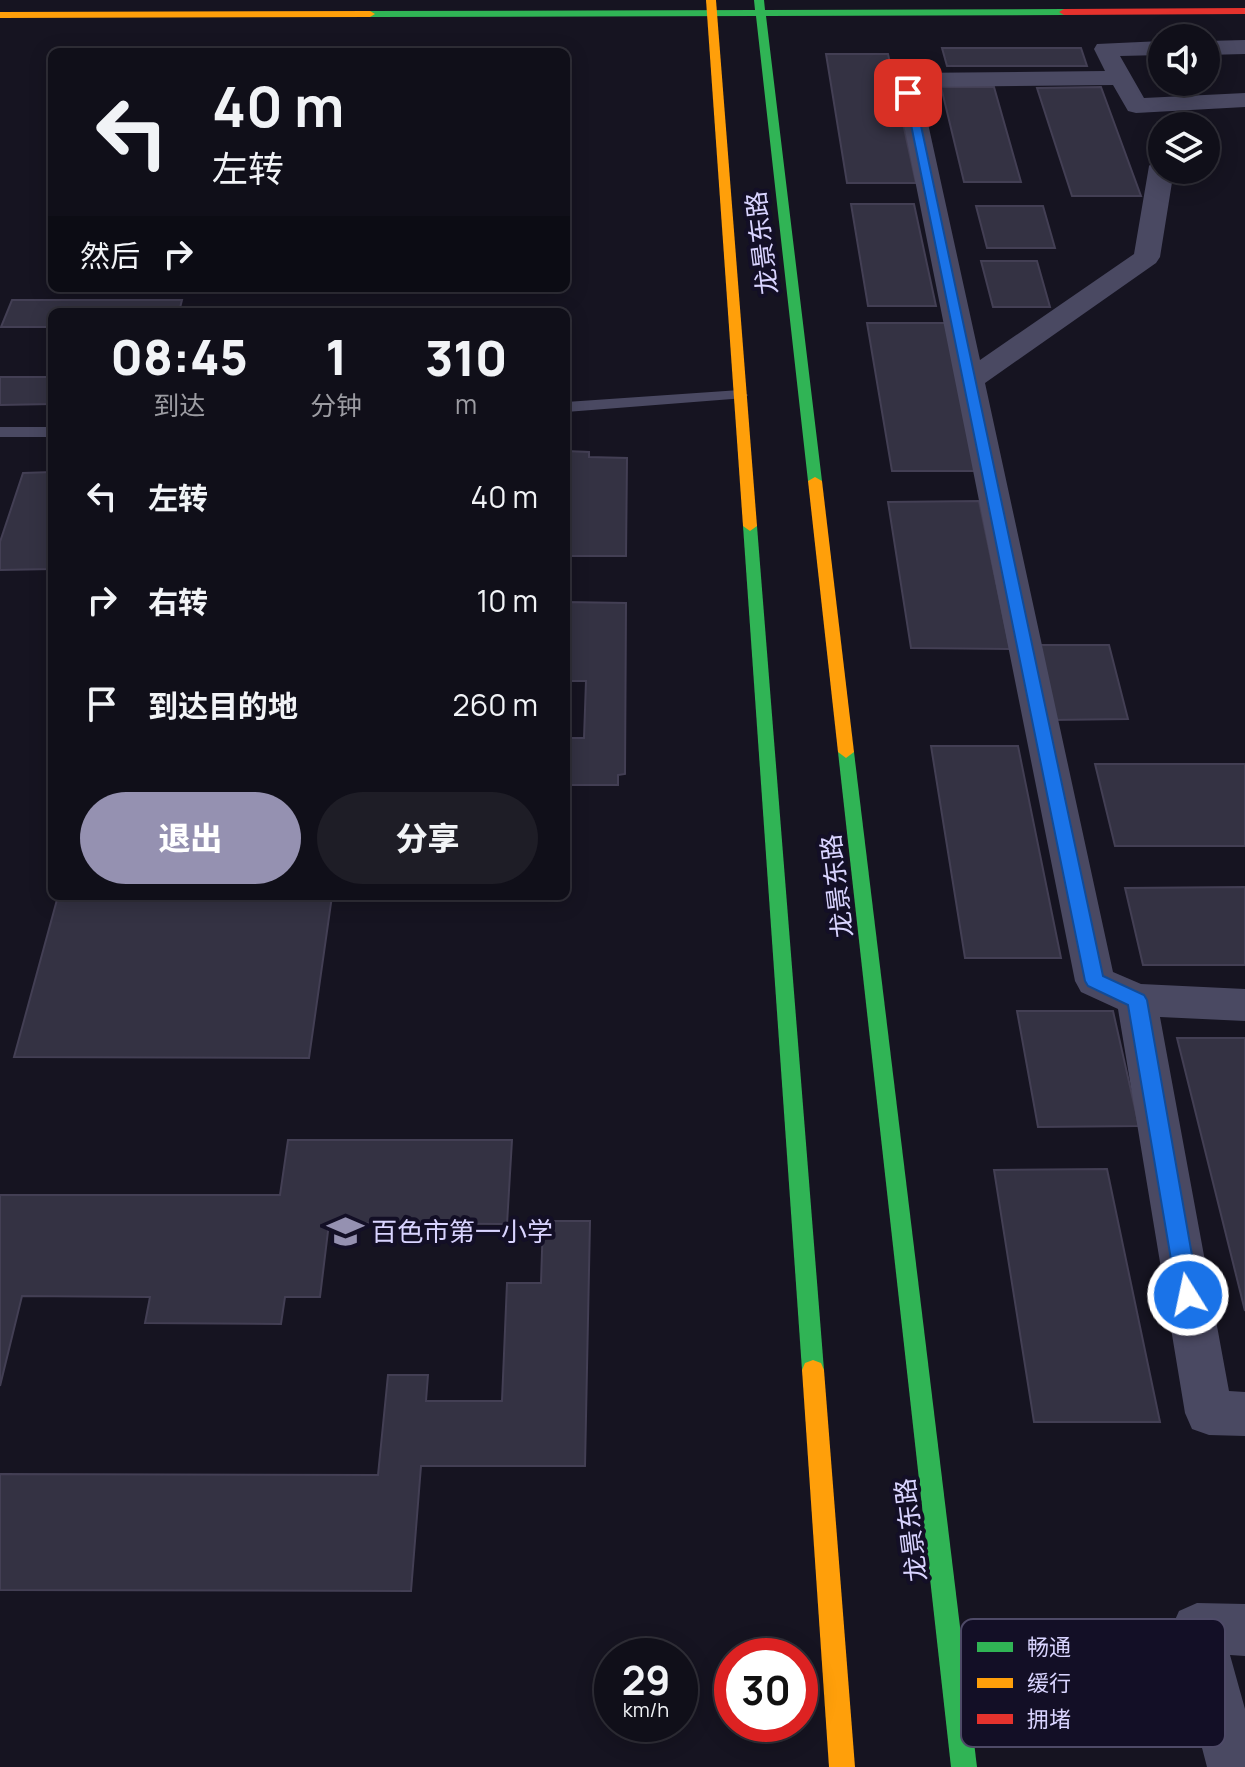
<!DOCTYPE html>
<html lang="zh">
<meta charset="utf-8">
<style>
body{margin:0;font-family:Manrope,"Noto Sans SC",sans-serif;background:#1e1d26;color:#f1f3f6;height:100vh;display:flex;flex-direction:column;font-size:30px;white-space:nowrap}
*{box-sizing:border-box;margin:0}
p{font-size:26px;color:#9c9ca2}
.icon{flex:none;width:44px;height:44px;fill:none;stroke:currentColor;stroke-width:2;stroke-linecap:round;stroke-linejoin:round}
.map{position:relative;flex:1;overflow:hidden}
.side{position:absolute;left:48px;top:308px;width:522px;height:592px;display:flex;flex-direction:column;background:#100f19;border-radius:12px;box-shadow:0 4px 20px #0003,0 0 0 2px #302f38}
.side>*{flex:none}
.top-card{position:absolute;left:48px;top:48px;width:522px;height:244px;border-radius:12px;box-shadow:0 4px 20px #0003,0 0 0 2px #302f38;background:#100f19;color:#f1f3f6;overflow:hidden}
.tools{position:absolute;left:1148px;top:24px;display:grid;gap:16px}
.tools a{display:grid;place-items:center;width:72px;height:72px;border-radius:50%;background:#100f19;box-shadow:0 4px 20px #0003,0 0 0 2px #302f38;font-size:40px}
.speed{position:absolute;left:594px;top:1638px;display:flex;gap:16px;font-size:40px;font-weight:700;text-align:center}
.speed>*{display:grid;place-content:center;width:104px;height:104px;border-radius:50%;background:#100f19;box-shadow:0 4px 20px #0003,0 0 0 2px #302f38;line-height:1}
.speed small{font-size:20px;font-weight:400}
.speed .limit{border:12px solid #d22;background:#fff;color:#111}
.pin{position:absolute;display:grid;place-items:center;width:68px;height:68px;color:#fff;margin:-34px;border-radius:16px;box-shadow:0 4px 12px #0006}
.me{position:absolute;width:88px;margin:-44px;rotate:350deg;stroke-linejoin:round;filter:drop-shadow(0 0 6px #0008)}
.turn{display:flex;align-items:center;gap:28px;height:168px;padding:0 32px;font-size:36px}
.turn .icon{width:104px;height:104px;stroke-width:2.5}
.turn b{display:block;font-size:56px;line-height:68px}
.then{display:flex;align-items:center;height:76px;padding:0 32px;background:#0003;gap:16px;font-size:30px}
.eta{display:flex;justify-content:space-evenly;align-items:center;height:136px;text-align:center}
.eta b{font-size:48px;font-weight:800;line-height:56px}
.cta{display:flex;gap:16px;margin-top:auto;padding:16px 32px}
.cta a{flex:1;height:92px;border-radius:48px;background:#9591b1;color:#fff;font-size:32px;font-weight:800;line-height:92px;text-align:center}
.cta a+a{background:#1e1d26;color:#f1f3f6}
ul{padding:0;list-style:none}
li{display:flex;align-items:center;gap:24px;height:104px;padding:0 32px}
li div{flex:1}
li b{display:block;font-size:30px}
li em{font-style:normal}
.map>svg:first-child{display:block}
</style>
<div class="map">
<svg width="1245" height="1767" viewBox="0 0 1245 1767">
<rect width="100%" height="100%" fill="#161421"/>
<!-- building -->
<g fill="#343243" stroke="#433f54" stroke-width="2">
<polygon points="942,48 1081,48 1087,66 947,66"/>
<polygon points="826,54 888,54 916,183 847,183"/>
<polygon points="941,87 994,87 1021,182 964,182"/>
<polygon points="1101,87 1141,196 1072,196 1037,88"/>
<polygon points="851,204 914,204 936,306 868,306"/>
<polygon points="976,206 1043,206 1055,248 987,248"/>
<polygon points="981,261 1037,261 1050,307 993,307"/>
<polygon points="12,300 182,300 179,312 52,312 52,327 1,327"/>
<polygon points="867,323 946,323 978,471 892,471"/>
<polygon points="0,377 52,377 52,404 0,405"/>
<polygon points="566,451 589,452 589,457 627,458 626,556 566,556"/>
<polygon points="52,472 52,569 0,570 0,542 23,473"/>
<polygon points="979,501 1010,649 911,648 888,502"/>
<polygon points="566,602 626,603 625,774 618,775 618,785 566,785 566,738 584,738 586,681 566,681"/>
<polygon points="1033,645 1109,645 1128,719 1050,720"/>
<polygon points="931,746 1018,746 1061,958 965,958"/>
<polygon points="1095,764 1245,764 1245,846 1115,846"/>
<polygon points="1245,887 1245,965 1143,965 1125,888"/>
<polygon points="58,896 332,896 309,1058 14,1057"/>
<polygon points="1017,1011 1113,1011 1139,1126 1038,1127"/>
<polygon points="1177,1038 1245,1038 1245,1311"/>
<polygon points="288,1140 512,1140 507,1224 329,1223 320,1297 285,1297 281,1324 145,1323 150,1297 22,1296 0,1386 0,1195 280,1195"/>
<polygon points="1107,1169 1160,1422 1034,1422 994,1170"/>
<polygon points="543,1221 590,1221 585,1466 421,1466 411,1591 0,1590 0,1474 378,1475 388,1375 428,1375 426,1401 502,1401 507,1283 541,1283"/>
</g>
<g fill="none" stroke-linecap="round" stroke-linejoin="round">
<!-- lane -->
<g fill="#4a4962" fill-rule="evenodd">
<polygon points="740,390 748,395 745,398 566,412 566,402"/>
<rect x="0" y="427" width="52" height="10"/>
</g>
<!-- street -->
<g fill="#4a4962" fill-rule="evenodd">
<polygon points="1245,40 1245,54 1206,55 1206,41"/>
<polygon points="1162,41 1162,55 1120,56 1144,98 1245,93 1245,107 1136,113 1128,111 1113,85 920,87 980,360 1134,254 1149,166 1153,161 1162,158 1162,170 1174,170 1160,257 1156,263 985,383 1113,972 1141,984 1245,989 1245,1021 1160,1017 1229,1391 1245,1392 1245,1436 1209,1435 1192,1429 1185,1413 1118,1009 1081,992 1075,981 895,80 899,75 907,73 1105,71 1094,49 1097,44"/>
<polygon points="1197,1603 1245,1604 1245,1656 1230,1655 1245,1709 1245,1767 1207,1767 1171,1629 1179,1611"/>
</g>
<!-- fast -->
<g fill="#30b455" fill-rule="evenodd">
<polygon points="754,0 764,0 765,10 1064,9 1069,12 1064,15 766,16 822,481 815,485 808,481 756,16 370,17 365,14 370,11 755,10"/>
<polygon points="750,521 757,526 824,1370 821,1377 813,1380 805,1377 802,1370 743,526"/>
<polygon points="846,746 854,752 977,1767 951,1767 838,752"/>
</g>
<!-- slow -->
<g fill="#ff9f0a" fill-rule="evenodd">
<polygon points="706,0 716,0 757,526 750,531 743,526"/>
<polygon points="0,12 370,11 375,14 370,17 0,18"/>
<polygon points="815,477 822,481 854,752 846,758 838,752 808,481"/>
<polygon points="813,1360 821,1363 824,1370 855,1767 829,1767 802,1370 805,1363"/>
</g>
<!-- jam -->
<polygon fill="#e5322d" fill-rule="evenodd" points="1245,8 1245,14 1064,15 1059,12 1064,9"/>
</g>
<!-- route -->
<polygon fill="#1a73e8" stroke="#114b97" stroke-width="2" points="904,90 914,93 1103,976 1144,995 1147,1000 1199,1295 1196,1302 1188,1305 1181,1302 1177,1295 1128,1005 1088,986 1085,981"/>
<!-- icons -->
<defs>
<symbol id="school-bare" viewBox="-9 -9 18 18"><path d="M0-5L7-2L0 1L-7-2ZM-4 1L0 2.5L4 1V4Q0 6-4 4Z" fill="#9591b1" stroke="#130f26" stroke-width="2.5" paint-order="stroke"/></symbol>
</defs>
<g fill-rule="evenodd">
<use href="#school-bare" x="320" y="1206" width="51" height="51"/>
</g>
<g text-anchor="middle" dominant-baseline="central" stroke-width="8" stroke-linejoin="round" paint-order="stroke">
<!-- street labels -->
<g font-size="26" fill="#d9d4ff" stroke="#130f26">
<text transform="translate(761 243) rotate(-97)">龙景东路</text>
<text transform="translate(836 886) rotate(-97)">龙景东路</text>
<text transform="translate(910 1530) rotate(-97)">龙景东路</text>
</g>
<!-- poi labels -->
<g font-size="26" fill="#d9d4ff" stroke="#130f26" text-anchor="start">
<text x="371" y="1231">百色市第一小学</text>
</g>
</g>
<!-- legend -->
<rect x="961" y="1619" width="264" height="128" rx="12" fill="#130f26" stroke="#4e4a67" stroke-width="2"/>
<rect x="977" y="1642" width="36" height="10" fill="#30b455"/>
<rect x="977" y="1678" width="36" height="10" fill="#ff9f0a"/>
<rect x="977" y="1714" width="36" height="10" fill="#e5322d"/>
<g font-size="22" fill="#d9d4ff">
<text x="1027" y="1655">畅通</text>
<text x="1027" y="1691">缓行</text>
<text x="1027" y="1727">拥堵</text>
</g>
</svg>
<div class="tools">
<a><svg class="icon" aria-label="sound" viewBox="0 0 24 24"><path d="M4 9h4l5-4v14l-5-4H4zM17 9q2 3 0 6"/></svg></a>
<a><svg class="icon" aria-label="layers" viewBox="0 0 24 24"><path d="M12 4l9 5-9 5-9-5zM3 14l9 5 9-5"/></svg></a>
</div>
<div class="speed"><div>29<small>km/h</small></div><div class="limit">30</div></div>
<div class="pin" style="left:908px;top:93px;background:#d93025"><svg class="icon" aria-label="arrive" viewBox="0 0 24 24"><path d="M6 21V4h12l-3 4 3 4H6"/></svg></div>
<svg class="me" style="left:1188px;top:1295px" viewBox="-20 -20 40 40"><circle r="17" fill="#1a73e8" stroke="#fff" stroke-width="3"/><path d="M0-11L8 9 0 5-8 9z" fill="#fff"/></svg>
<div class="top-card">
<div class="turn"><svg class="icon" aria-label="left" viewBox="0 0 24 24"><path d="M17 20v-9H6M10 6l-5 5 5 5"/></svg><div><b>40 m</b>左转</div></div>
<div class="then">然后<svg class="icon" aria-label="right" viewBox="0 0 24 24"><path d="M7 20v-9h11M14 6l5 5-5 5"/></svg></div>
</div>
<section class="side">
<div class="eta">
<div><b>08:45</b><p>到达</p></div>
<div><b>1</b><p>分钟</p></div>
<div><b>310</b><p>m</p></div>
</div>
<ul>
<li><svg class="icon" aria-label="left" viewBox="0 0 24 24"><path d="M17 20v-9H6M10 6l-5 5 5 5"/></svg><div><b>左转</b></div><em>40 m</em></li>
<li><svg class="icon" aria-label="right" viewBox="0 0 24 24"><path d="M7 20v-9h11M14 6l5 5-5 5"/></svg><div><b>右转</b></div><em>10 m</em></li>
<li><svg class="icon" aria-label="arrive" viewBox="0 0 24 24"><path d="M6 21V4h12l-3 4 3 4H6"/></svg><div><b>到达目的地</b></div><em>260 m</em></li>
</ul>
<div class="cta"><a>退出</a><a>分享</a></div>
</section>
</div>
